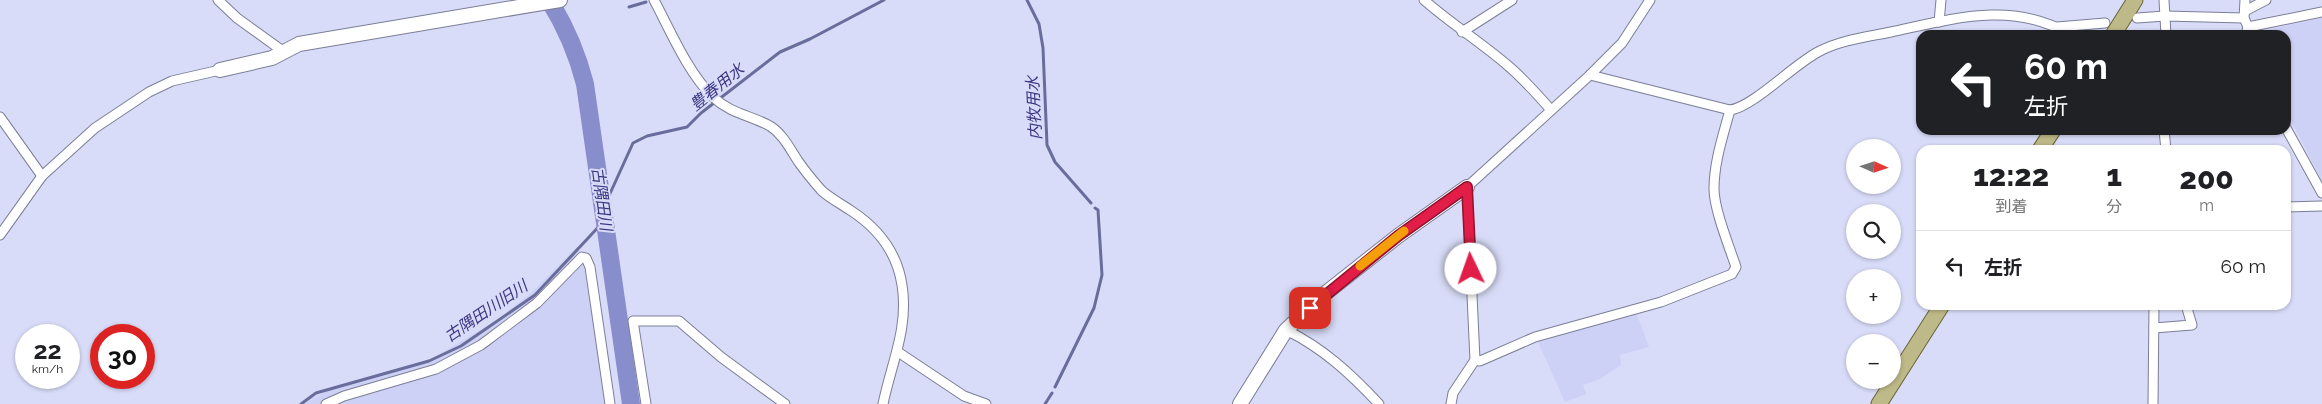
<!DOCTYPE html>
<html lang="ja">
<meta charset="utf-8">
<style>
body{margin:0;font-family:Raleway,"Noto Sans JP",sans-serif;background:#f2f2f2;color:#202124;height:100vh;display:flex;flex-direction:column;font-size:19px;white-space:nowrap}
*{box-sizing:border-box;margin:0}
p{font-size:16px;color:#757577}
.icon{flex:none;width:28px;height:28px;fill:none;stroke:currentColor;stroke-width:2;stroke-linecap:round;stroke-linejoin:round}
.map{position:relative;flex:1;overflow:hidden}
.sheet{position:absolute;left:1916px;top:145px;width:375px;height:165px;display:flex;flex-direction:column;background:#fff;border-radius:15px;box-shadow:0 1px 4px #0004}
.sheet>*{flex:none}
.top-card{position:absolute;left:1916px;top:30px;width:375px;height:105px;border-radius:15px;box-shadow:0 1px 4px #0004;background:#202124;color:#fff;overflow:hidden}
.needle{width:32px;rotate:93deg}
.buttons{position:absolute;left:1846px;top:139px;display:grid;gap:10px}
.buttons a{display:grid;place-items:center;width:55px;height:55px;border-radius:50%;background:#fff;box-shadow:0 1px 4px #0004;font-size:25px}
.speed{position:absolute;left:15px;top:324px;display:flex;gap:10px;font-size:25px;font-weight:700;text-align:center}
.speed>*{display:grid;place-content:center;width:65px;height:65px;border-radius:50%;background:#fff;box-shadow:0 1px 4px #0004;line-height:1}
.speed small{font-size:12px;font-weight:400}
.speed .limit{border:8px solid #d22;background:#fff;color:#111}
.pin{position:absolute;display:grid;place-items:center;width:42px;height:42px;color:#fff;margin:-21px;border-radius:10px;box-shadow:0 2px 8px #0006}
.me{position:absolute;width:55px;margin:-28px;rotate:357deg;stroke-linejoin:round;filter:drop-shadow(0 0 4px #0008)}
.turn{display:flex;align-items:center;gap:18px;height:105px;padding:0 25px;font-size:22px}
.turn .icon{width:65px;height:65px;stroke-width:2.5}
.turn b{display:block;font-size:35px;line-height:42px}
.eta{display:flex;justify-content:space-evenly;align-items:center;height:85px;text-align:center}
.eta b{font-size:30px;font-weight:800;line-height:35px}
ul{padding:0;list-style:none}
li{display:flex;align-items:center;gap:15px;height:70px;padding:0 25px;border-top:1px solid #e0e0e0}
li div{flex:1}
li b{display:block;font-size:19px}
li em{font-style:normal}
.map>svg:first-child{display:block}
</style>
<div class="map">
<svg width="2322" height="404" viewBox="0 0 2322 404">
<rect width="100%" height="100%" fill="#d9dcf8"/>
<!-- built -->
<g fill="#cdd1f5">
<polygon points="2322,18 2322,181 2286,111 2286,35 2252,35 2252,33"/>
<polygon points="577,247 584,256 606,404 303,404 338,385 431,359 497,320 531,293"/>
<polygon points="1636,312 1649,347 1620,355 1621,365 1600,379 1583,385 1586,394 1565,402 1538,342"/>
</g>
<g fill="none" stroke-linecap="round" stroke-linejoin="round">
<!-- stream -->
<g stroke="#686d9b" stroke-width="3">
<polyline points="1027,0 1039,24 1043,48 1047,145 1055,162 1091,203"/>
<polyline points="629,7 646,2"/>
<polyline points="1055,387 1094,308 1102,275 1098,210 1095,208"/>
<polyline points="301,404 316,393 429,361 461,346 535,295 604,221 608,198 633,143 647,136 687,127 701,113 780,52 810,39 884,0"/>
<polyline points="1045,404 1052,393"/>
</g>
<!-- river -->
<path stroke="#888ecc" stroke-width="18" d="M549 0C566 27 577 53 585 84L631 404"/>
<defs>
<g id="street">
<polyline points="218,0 237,18 284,52"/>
<path d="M654 0C670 30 688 73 713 97 731 114 750 115 770 126 783 134 790 149 798 161 805 171 814 182 822 191 830 198 841 204 850 210 878 228 897 252 902 285 909 328 891 364 883 404"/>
<path d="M1424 0C1450 23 1479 41 1506 64 1523 78 1537 94 1551 110"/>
<polyline points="2164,0 2166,35"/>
<polyline points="2245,0 2244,18 2248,27 2246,35"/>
<polyline points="2245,11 2266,0"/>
<polyline points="2137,18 2165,16 2244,18"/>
<polyline points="1939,22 1941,0"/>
<polyline points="2057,27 2105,23"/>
<polyline points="2248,27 2322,12"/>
<polyline points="1462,32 1512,0"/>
<path d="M1590 75 1730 110C1753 107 1793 65 1818 52 1840 40 1867 37 1891 32 1952 19 2013 0 2071 35"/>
<polyline points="0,117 42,176"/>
<polyline points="2286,128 2322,193"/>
<polyline points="2164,130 2166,150"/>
<polyline points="2286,207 2322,206"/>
<polyline points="0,235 42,176 95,128 149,92 172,81 220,70"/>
<polyline points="2154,328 2192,325 2186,305"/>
<path d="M1286 330C1323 348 1351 374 1379 404"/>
<polyline points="898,352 964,396 986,404"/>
<path d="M1475 360 1480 361 1535 337 1661 302 1732 274 1736 267C1729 246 1714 209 1714 189 1714 162 1723 136 1730 110"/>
<polyline points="326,404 344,396 436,369 481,345 537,303 582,257 586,258 590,267 610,404"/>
<polyline points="646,404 633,321 679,321 721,357 785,404"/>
<polyline points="1451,404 1453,393 1475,360 1467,187 1590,75 1622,43 1650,0"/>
<polyline points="2153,404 2154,306"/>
</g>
<g id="secondary">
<polyline points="220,70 272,58 299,44 560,0"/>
<polyline points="1240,404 1286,330 1322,296 1398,236 1467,187"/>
</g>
<g id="primary">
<polyline points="2113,35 2135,0"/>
<polyline points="2040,150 2053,130"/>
<polyline points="1879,404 1942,305"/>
</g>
</defs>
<!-- street casing -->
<use href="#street" stroke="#7b7e97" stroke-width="11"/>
<!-- secondary casing -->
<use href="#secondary" stroke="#7b7e97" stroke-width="16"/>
<!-- primary casing -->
<use href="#primary" stroke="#696533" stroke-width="17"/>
<!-- street -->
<use href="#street" stroke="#fff" stroke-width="9"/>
<!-- secondary -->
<use href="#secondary" stroke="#fff" stroke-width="14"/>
<!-- primary -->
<use href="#primary" stroke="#beb988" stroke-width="15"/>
</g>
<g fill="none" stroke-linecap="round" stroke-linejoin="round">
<defs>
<polyline id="route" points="1310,308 1398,236 1467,187 1471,269"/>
</defs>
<!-- route casing -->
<use href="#route" stroke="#92132f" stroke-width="12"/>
<!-- route -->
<use href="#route" stroke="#e11d48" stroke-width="9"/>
<!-- slow -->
<polyline stroke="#f59e0b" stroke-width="9" points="1360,266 1404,231"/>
</g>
<g text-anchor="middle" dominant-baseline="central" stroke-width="4" stroke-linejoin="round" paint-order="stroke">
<!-- water labels -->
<g font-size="16" font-style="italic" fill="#393883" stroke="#d9dcf8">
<text transform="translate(717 87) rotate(-39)">豊春用水</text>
<text transform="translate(1034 108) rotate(-93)">内牧用水</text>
<text transform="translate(602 199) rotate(82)">古隅田川</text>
<text transform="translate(486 311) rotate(-34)">古隅田川旧川</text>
</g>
</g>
</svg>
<div class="buttons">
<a><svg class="needle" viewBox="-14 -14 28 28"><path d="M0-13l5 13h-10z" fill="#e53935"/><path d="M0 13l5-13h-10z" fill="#757577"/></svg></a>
<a><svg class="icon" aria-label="search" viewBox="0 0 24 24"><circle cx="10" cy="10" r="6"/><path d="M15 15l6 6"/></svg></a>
<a>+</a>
<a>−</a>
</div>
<div class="speed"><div>22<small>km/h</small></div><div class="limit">30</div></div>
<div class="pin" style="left:1310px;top:308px;background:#d93025"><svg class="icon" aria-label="arrive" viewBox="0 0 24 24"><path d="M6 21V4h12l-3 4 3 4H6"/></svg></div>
<svg class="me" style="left:1471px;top:269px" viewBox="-20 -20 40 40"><circle r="19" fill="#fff"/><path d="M0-13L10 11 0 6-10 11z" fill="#e11d48"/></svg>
<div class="top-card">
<div class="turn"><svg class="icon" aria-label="left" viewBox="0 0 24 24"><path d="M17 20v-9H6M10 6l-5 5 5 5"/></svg><div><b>60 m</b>左折</div></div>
</div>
<section class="sheet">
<div class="eta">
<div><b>12:22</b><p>到着</p></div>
<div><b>1</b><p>分</p></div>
<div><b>200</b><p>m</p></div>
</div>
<ul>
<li><svg class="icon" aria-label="left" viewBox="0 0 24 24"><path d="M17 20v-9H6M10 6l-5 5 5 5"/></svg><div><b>左折</b></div><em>60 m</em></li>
</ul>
</section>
</div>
